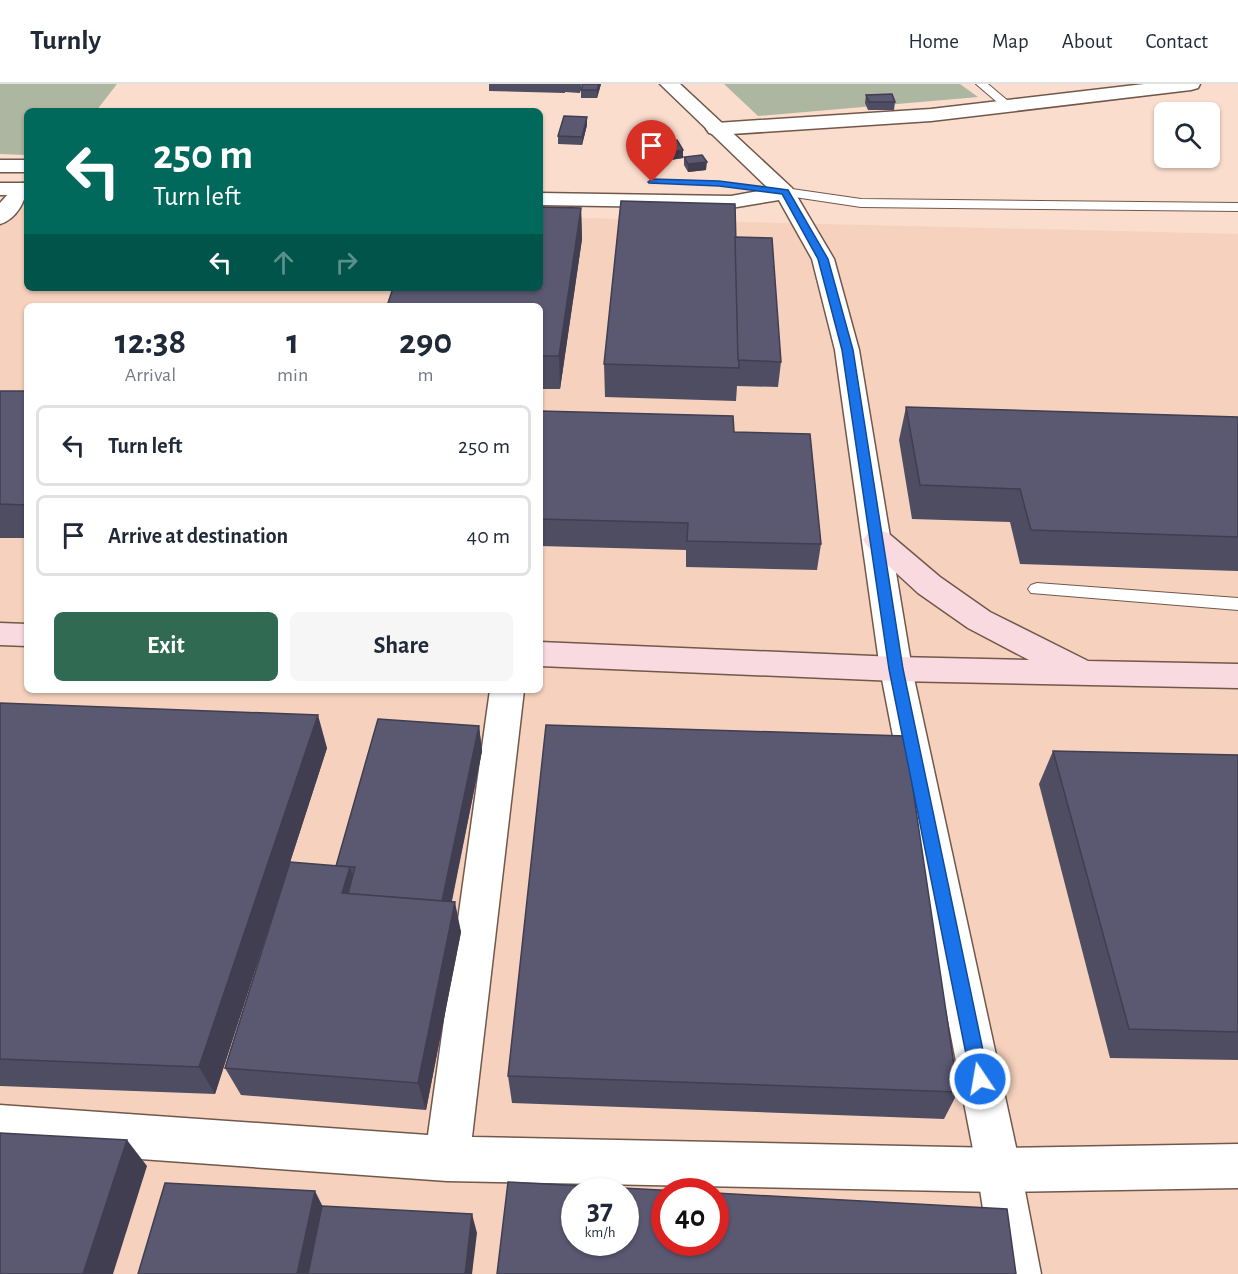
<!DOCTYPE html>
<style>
body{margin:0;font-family:"Alegreya Sans",sans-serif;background:#f6f6f7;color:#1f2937;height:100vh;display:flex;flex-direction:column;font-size:22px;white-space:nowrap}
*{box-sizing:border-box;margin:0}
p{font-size:20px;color:#747a83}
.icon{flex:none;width:33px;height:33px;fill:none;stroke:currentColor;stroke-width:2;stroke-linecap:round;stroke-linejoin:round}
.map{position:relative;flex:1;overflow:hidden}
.panel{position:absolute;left:24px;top:219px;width:519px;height:390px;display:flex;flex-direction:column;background:#fff;border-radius:9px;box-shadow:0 2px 4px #0004}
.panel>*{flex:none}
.banner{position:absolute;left:24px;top:24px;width:519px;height:183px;border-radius:9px;box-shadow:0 2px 4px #0004;background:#00695c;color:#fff;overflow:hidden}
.fabs{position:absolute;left:1154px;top:18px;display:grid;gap:12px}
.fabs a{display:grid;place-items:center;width:66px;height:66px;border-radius:9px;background:#fff;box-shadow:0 2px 4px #0004;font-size:30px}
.speed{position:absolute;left:561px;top:1094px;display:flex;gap:12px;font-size:30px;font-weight:700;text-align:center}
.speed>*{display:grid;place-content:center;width:78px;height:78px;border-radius:50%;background:#fff;box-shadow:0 2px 4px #0004;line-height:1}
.speed small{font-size:15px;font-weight:400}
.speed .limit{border:9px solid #d22;background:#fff;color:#111}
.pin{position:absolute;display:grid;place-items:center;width:51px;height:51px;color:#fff;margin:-62px -26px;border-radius:50% 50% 50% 0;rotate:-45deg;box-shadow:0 0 6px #0007}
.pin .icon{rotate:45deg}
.me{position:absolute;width:66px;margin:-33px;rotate:348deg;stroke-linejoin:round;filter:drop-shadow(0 0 4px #0008)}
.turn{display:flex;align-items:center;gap:21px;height:126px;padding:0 30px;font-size:27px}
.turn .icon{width:78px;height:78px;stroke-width:2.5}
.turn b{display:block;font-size:42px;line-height:51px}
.lanes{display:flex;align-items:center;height:57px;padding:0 30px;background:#0003;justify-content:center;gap:30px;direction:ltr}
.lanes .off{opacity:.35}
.eta{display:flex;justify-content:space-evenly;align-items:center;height:102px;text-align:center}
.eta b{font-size:36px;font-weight:600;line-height:42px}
.primary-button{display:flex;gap:12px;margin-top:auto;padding:12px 30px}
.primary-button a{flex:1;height:69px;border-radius:9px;background:#316a52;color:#fff;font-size:24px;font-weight:600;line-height:69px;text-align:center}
.primary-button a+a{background:#f6f6f7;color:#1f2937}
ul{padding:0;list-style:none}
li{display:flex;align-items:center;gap:18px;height:81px;margin:0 12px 9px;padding:0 18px;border:3px solid #e0e1e3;border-radius:9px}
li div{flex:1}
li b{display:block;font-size:22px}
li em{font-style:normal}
header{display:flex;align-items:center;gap:36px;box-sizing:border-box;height:84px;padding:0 30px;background:#fff;border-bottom:2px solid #e0e1e3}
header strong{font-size:28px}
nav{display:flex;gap:33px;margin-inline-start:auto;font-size:21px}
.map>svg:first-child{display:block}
</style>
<header>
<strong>Turnly</strong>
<nav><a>Home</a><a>Map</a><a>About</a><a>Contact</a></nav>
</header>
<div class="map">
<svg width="1238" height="1190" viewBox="0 0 1238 1190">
<rect width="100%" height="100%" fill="#faddcd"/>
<!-- built -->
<path fill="#f6d1be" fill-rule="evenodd" d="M0 119 27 120V204H540V133L1238 150V1190H0ZM27 222H540V606H27ZM574 1107H626V1158H574ZM664 1107H716V1158H664Z"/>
<!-- green -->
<g fill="#adb6a0">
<polygon points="0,0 117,0 96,27 27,27 27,71 0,70"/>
<polygon points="724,0 960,0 978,13 758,32"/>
</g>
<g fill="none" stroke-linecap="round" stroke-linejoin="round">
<defs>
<g id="service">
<polygon points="976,0 988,0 1014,22 1012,24 1004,24"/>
<polygon points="785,104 861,115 1238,119 1238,127 861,123 781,111 779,108 781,105"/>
<polygon points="1037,499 1238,514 1238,526 1031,509 1028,505 1031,501"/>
</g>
<g id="minor">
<polygon points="1144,0 1200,0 1198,4 1191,6 931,37 716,51 709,49 706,45 709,41 716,39 931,25"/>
<path d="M23 99 27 100C27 115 17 135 0 140V119L16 101Z"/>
<polygon points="490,606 524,606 472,1053 999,1064 1238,1060 1238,1104 999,1108 447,1097 0,1065 0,1021 428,1051"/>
</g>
<g id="tertiary">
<polygon points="660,0 680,0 792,104 834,175 859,266 912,585 1021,1086 1041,1190 993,1190 977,1086 880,585 835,266 812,175 779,116 731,124 540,121 540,109 731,112 769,105"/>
<rect x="0" y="76" width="27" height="12"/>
<rect x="0" y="99" width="27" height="12"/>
</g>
<g id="secondary">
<polygon points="878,446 888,449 940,493 990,528 1088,577 1238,580 1238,604 896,597 540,582 540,558 896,573 1029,576 968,544 918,509 868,463 863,456 868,449"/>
<polygon points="0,539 27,540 27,562 0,561"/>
</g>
</defs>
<!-- service casing -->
<use href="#service" stroke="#71584b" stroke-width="2"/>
<!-- minor casing -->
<use href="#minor" stroke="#71584b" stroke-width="3"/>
<!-- tertiary casing -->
<use href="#tertiary" stroke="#71584b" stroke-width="3"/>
<!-- secondary casing -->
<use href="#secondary" stroke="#71584b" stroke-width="3"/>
<!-- service -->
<use href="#service" fill="#fff" fill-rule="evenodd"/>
<!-- minor -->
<use href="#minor" fill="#fff" fill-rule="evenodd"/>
<!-- tertiary -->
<use href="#tertiary" fill="#fff" fill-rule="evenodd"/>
<!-- secondary -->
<use href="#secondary" fill="#f9dae0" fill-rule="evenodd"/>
</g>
<!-- wall -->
<g fill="#4e4d62">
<polygon points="489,0 582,0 580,9 565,8 565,9 489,7"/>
<polygon points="583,0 601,0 597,14 581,14 581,6"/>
<polygon points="866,11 895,18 894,26 868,26 865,19"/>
<polygon points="587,41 582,61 558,60 558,52"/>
<polygon points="658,59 683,74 664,77 657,67"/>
<polygon points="684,73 706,86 688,88 684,81"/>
<polygon points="581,124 582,155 560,305 540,305 540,222"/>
<polygon points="735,153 781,278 778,303 737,302 736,317 605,313 604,280"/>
<rect x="0" y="307" width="27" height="147"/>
<polygon points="906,323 1238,333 1238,487 1020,480 1010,438 912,435 899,356"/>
<polygon points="540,327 734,348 821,460 817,486 686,483 686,466 540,462"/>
<polygon points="0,619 327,664 215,1010 0,1002"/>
<polygon points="479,642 482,667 452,817 461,848 426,1026 241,1011 225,984 337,782"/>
<polygon points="1053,667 1238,671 1238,976 1110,974 1039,700"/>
<polygon points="508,992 958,1008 944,1035 512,1019"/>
</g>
<!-- shaded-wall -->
<g fill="#403e50">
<polygon points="599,0 601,0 597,14 597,6"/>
<polygon points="587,33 587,41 582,61 582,53"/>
<polygon points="683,66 683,74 664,77 664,69"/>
<polygon points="707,78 706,86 688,88 688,80"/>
<polygon points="581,124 582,155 560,305 559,272"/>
<polygon points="318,631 327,664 215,1010 199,983"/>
<polygon points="479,642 482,667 446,844 442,820"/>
<polygon points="350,783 359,813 342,809"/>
<polygon points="455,818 461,848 426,1026 418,999"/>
<polygon points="127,1056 147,1082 113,1190 83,1190"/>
<polygon points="315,1107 327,1131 315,1190 297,1190"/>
<polygon points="472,1130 477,1149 472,1190 465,1190"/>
</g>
<!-- building -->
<g fill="#5b5972" stroke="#403e50" stroke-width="1.5" fill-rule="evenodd">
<polygon points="583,0 599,0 597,6 581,6"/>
<polygon points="892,10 895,18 869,18 866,11"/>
<polygon points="564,32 587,33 582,53 558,52"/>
<polygon points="677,56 683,66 664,69 658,59"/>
<polygon points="702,71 707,78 688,80 684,73"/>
<polygon points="621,117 735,120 739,284 604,280"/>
<polygon points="540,123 581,124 559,272 540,272 540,222 387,222 393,204 540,204"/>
<polygon points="735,153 772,154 781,278 738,276"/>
<polygon points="0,307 27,307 27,421 0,420"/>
<polygon points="906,323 1238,333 1238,453 1031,446 1020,405 920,401"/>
<polygon points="540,327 733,332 734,348 810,350 821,460 687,457 688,439 540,435"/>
<polygon points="0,619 318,631 199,983 0,975"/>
<polygon points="378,635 479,642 442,817 348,810 355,783 336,782"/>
<polygon points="546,641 905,652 958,1008 508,992"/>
<polygon points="1053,667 1238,671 1238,948 1129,945"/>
<polygon points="290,778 350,783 342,809 455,818 418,999 225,984"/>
<polygon points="0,1049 127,1056 83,1190 0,1190"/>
<path d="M508 1098 679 1107H664V1158H716V1109L1007 1125 1016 1190H497ZM574 1107H626V1158H574Z"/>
<polygon points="165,1099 315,1107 297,1190 138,1190"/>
<polygon points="322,1122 472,1130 465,1190 308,1190"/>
</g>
<!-- route -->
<polygon fill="#1a73e8" stroke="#114b97" stroke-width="1.5" points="652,95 719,97 788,106 828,175 853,266 903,585 989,995 986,1001 980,1003 974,1001 971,995 889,585 842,266 818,175 782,110 719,102 649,99 648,98"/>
</svg>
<div class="fabs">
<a><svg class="icon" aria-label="search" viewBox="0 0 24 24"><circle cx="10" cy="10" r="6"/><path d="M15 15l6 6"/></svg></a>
</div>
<div class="speed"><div>37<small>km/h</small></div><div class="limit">40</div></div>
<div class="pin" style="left:652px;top:98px;background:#d93025"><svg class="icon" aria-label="arrive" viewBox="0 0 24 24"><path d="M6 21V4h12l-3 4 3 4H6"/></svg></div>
<svg class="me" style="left:980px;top:995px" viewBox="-20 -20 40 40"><circle r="17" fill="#1a73e8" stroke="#fff" stroke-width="3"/><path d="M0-11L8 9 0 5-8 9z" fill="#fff"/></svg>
<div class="banner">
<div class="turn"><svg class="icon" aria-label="left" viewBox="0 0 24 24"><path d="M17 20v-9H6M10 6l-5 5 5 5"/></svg><div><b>250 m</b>Turn left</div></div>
<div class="lanes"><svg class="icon" aria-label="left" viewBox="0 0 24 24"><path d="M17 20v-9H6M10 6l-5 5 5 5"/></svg><svg class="icon off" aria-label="ahead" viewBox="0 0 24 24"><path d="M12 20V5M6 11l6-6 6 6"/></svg><svg class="icon off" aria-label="right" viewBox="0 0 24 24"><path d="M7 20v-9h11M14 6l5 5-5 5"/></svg></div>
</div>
<section class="panel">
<div class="eta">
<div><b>12:38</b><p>Arrival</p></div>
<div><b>1</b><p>min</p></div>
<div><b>290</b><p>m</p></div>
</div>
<ul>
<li><svg class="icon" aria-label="left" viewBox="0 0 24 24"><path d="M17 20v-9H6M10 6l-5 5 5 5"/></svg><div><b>Turn left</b></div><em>250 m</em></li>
<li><svg class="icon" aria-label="arrive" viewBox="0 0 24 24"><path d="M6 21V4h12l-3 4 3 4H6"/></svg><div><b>Arrive at destination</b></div><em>40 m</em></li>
</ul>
<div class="primary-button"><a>Exit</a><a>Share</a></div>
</section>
</div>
